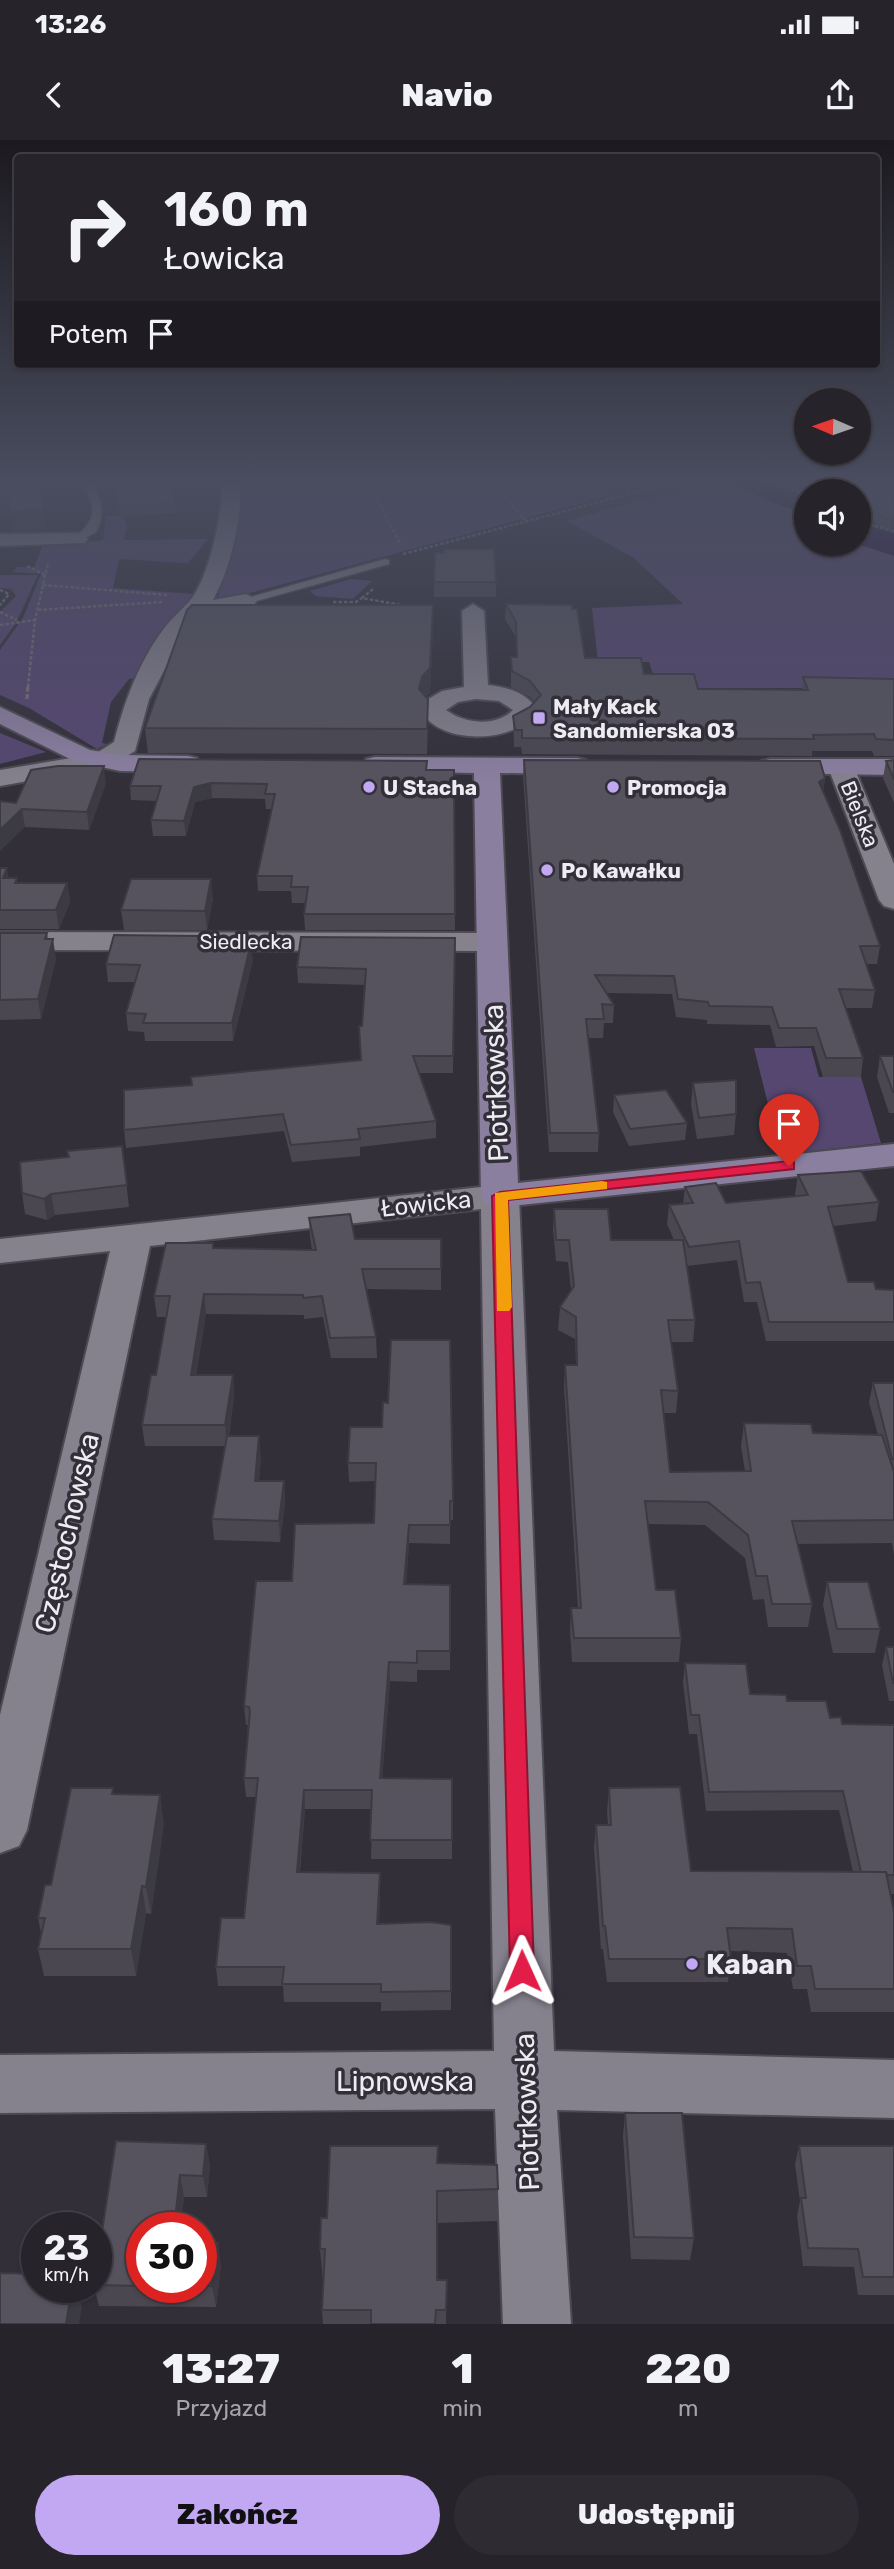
<!DOCTYPE html>
<html lang="pl">
<meta charset="utf-8">
<style>
body{margin:0;font-family:Rubik,sans-serif;background:#2e2b33;color:#f1f3f6;height:100vh;display:flex;flex-direction:column;font-size:26px;white-space:nowrap}
*{box-sizing:border-box;margin:0}
p{font-size:23px;color:#a4a4a9}
.icon{flex:none;width:38px;height:38px;fill:none;stroke:currentColor;stroke-width:2;stroke-linecap:round;stroke-linejoin:round}
.map{position:relative;height:2184px;overflow:hidden}
.side{display:flex;flex-direction:column;background:#26232b;flex:1}
.side>*{flex:none}
.top-card{position:absolute;left:14px;top:14px;width:866px;height:214px;border-radius:7px;box-shadow:0 2px 5px #0004,0 0 0 2px #424047;background:#26232b;color:#f1f3f6;overflow:hidden}
.needle{width:46px;rotate:272deg}
.controls{position:absolute;left:794px;top:248px;display:grid;gap:14px}
.controls a{display:grid;place-items:center;width:77px;height:77px;border-radius:50%;background:#26232b;box-shadow:0 2px 5px #0004,0 0 0 2px #424047;font-size:35px}
.speed{position:absolute;left:21px;top:2072px;display:flex;gap:14px;font-size:35px;font-weight:700;text-align:center}
.speed>*{display:grid;place-content:center;width:91px;height:91px;border-radius:50%;background:#26232b;box-shadow:0 2px 5px #0004,0 0 0 2px #424047;line-height:1}
.speed small{font-size:18px;font-weight:400}
.speed .limit{border:10px solid #d22;background:#fff;color:#111}
.pin{position:absolute;display:grid;place-items:center;width:60px;height:60px;color:#fff;margin:-72px -30px;border-radius:50% 50% 50% 0;rotate:-45deg;box-shadow:0 0 7px #0007}
.pin .icon{rotate:45deg}
.me{position:absolute;width:77px;margin:-38px;rotate:359deg;stroke-linejoin:round;filter:drop-shadow(0 0 5px #0008)}
.turn{display:flex;align-items:center;gap:24px;height:147px;padding:0 35px;font-size:32px}
.turn .icon{width:91px;height:91px;stroke-width:2.5}
.turn b{display:block;font-size:49px;line-height:60px}
.then{display:flex;align-items:center;height:66px;padding:0 35px;background:#0003;gap:14px;font-size:26px}
.eta{display:flex;justify-content:space-evenly;align-items:center;height:119px;text-align:center}
.eta b{font-size:42px;font-weight:800;line-height:49px}
.action{display:flex;gap:14px;margin-top:auto;padding:14px 35px}
.action a{flex:1;height:80px;border-radius:42px;background:#c2a7f2;color:#111;font-size:28px;font-weight:800;line-height:80px;text-align:center}
.action a+a{background:#2e2b33;color:#f1f3f6}
.status{display:flex;justify-content:space-between;align-items:center;height:49px;padding:0 35px;background:#26232b;direction:ltr}
.status svg{height:19px;fill:currentColor}
header{display:flex;justify-content:space-between;align-items:center;height:91px;padding:0 35px;background:#26232b;font-size:32px;font-weight:800}
.map>svg:first-child{display:block}
</style>
<div class="status"><b>13:26</b><svg viewBox="0 0 49 12"><path d="M0 12V9h3v3zM5 12V6h3v6zM10 12V3h3v9zM15 12V0h3v12zM26 1h20v11H26zM47 4h2v5h-2z"/></svg></div>
<header><svg class="icon" aria-label="back" viewBox="0 0 24 24"><path d="M15 5l-7 7 7 7"/></svg>Navio<svg class="icon" aria-label="share" viewBox="0 0 24 24"><path d="M12 15V3M7 8l5-5 5 5M5 13v7h14v-7"/></svg></header>
<div class="map">
<svg width="894" height="2184" viewBox="0 0 894 2184">
<rect width="100%" height="100%" fill="#322f39"/>
<!-- green -->
<g fill="#564771">
<polygon points="244,341 661,341 228,459 217,459 236,399"/>
<polygon points="708,341 733,341 807,371 807,404 859,404 859,384 894,396 894,548 658,548 649,522 598,522 592,468 683,464 634,418 567,381"/>
<polygon points="123,375 127,387 124,400 208,399 188,423 119,419 113,448 194,454 190,464 137,538 129,539 111,562 102,603 107,604 97,609 29,568 0,555 0,510 23,478 41,434 13,432 17,427 34,427 42,407 103,400 106,376"/>
<polygon points="0,435 38,435 16,483 0,505 0,472 16,456 11,449 0,448"/>
<polygon points="351,439 372,441 353,459 316,456 310,451"/>
<polygon points="0,593 46,612 0,624"/>
<polygon points="754,908 811,908 819,937 861,937 881,1003 793,1013 772,980"/>
</g>
<g fill="none" stroke-linecap="round" stroke-linejoin="round">
<!-- river -->
<g fill="#21083c" fill-rule="evenodd">
<polygon points="734,341 776,341 807,354 807,376 739,348"/>
<polygon points="859,383 894,394 894,416 857,404"/>
</g>
<defs>
<g id="lane">
<path d="M82 341H92C101 358 106 375 96 392L78 402 73 399C96 380 98 369 82 341Z"/>
<polygon points="385,419 389,420 389,424 246,464 240,460"/>
</g>
<g id="street">
<path d="M223 341H241C241 381 232 425 213 460L246 454 257 460 254 465 204 474 184 493 149 559 135 611 111 626 0 646V630L95 614 114 602C125 560 139 521 166 486 176 473 189 465 197 450 213 421 221 374 223 341Z"/>
<polygon points="78,393 88,399 85,403 0,406 0,394"/>
<path d="M473 464 484 471 488 545C510 548 526 552 538 571 516 603 444 606 422 573L425 561 442 551 464 547 462 471ZM476 559 499 561 513 570C496 587 465 584 446 570L458 562Z"/>
<polygon points="841,619 850,621 854,627 894,724 894,769 884,766 879,760 828,627 832,621"/>
<polygon points="0,792 491,793 502,795 506,802 502,809 491,811 0,810"/>
<polygon points="500,1045 513,1048 519,1056 554,1911 894,1920 894,1978 557,1970 571,2184 503,2184 495,1969 0,1973 0,1915 494,1911 481,1069 150,1106 27,1690 19,1706 0,1713 0,1575 110,1111 0,1123 0,1099"/>
</g>
<g id="secondary">
<polygon points="0,567 90,610 120,615 188,616 197,618 201,624 197,630 188,632 120,631 74,621 0,584"/>
<polygon points="375,617 577,618 586,620 590,626 586,632 577,634 500,633 518,1043 894,1004 894,1026 500,1067 487,1064 481,1056 474,633 366,631 362,625 366,619"/>
<polygon points="770,619 894,619 894,635 761,633 757,627 761,621"/>
</g>
</defs>
<!-- lane casing -->
<use href="#lane" stroke="#4d4a53" stroke-width="3"/>
<!-- street casing -->
<use href="#street" stroke="#4d4a53" stroke-width="4"/>
<!-- secondary casing -->
<use href="#secondary" stroke="#4d4a53" stroke-width="4"/>
<!-- path-far1 -->
<g stroke="#737079" stroke-width="2.5" stroke-dasharray="3.5 2" stroke-linecap="butt">
<polyline points="367,341 401,405"/>
<polyline points="490,341 526,381"/>
<polyline points="771,341 807,356"/>
<polyline points="859,381 894,391"/>
<polyline points="403,414 679,341"/>
<polyline points="27,426 45,435"/>
<polyline points="43,445 167,455"/>
<polyline points="373,449 362,458 406,466"/>
<polyline points="0,450 9,454 0,465"/>
<polyline points="333,462 356,462 362,458"/>
<polyline points="38,470 162,462"/>
<polyline points="0,472 17,480"/>
<polyline points="0,485 35,480"/>
<polyline points="28,547 35,480 48,423"/>
</g>
<!-- path -->
<polyline stroke="#737079" stroke-width="3.5" stroke-dasharray="5 2.5" stroke-linecap="butt" points="27,559 28,545"/>
<!-- lane -->
<use href="#lane" fill="#85818d" fill-rule="evenodd"/>
<!-- street -->
<use href="#street" fill="#85818d" fill-rule="evenodd"/>
<!-- secondary -->
<use href="#secondary" fill="#8b7fa0" fill-rule="evenodd"/>
</g>
<!-- wall -->
<g fill="#4a4751">
<polygon points="115,341 176,363 176,373 120,376"/>
<polygon points="783,341 868,341 894,346 894,389 890,390 859,375 859,352 811,352"/>
<polygon points="444,413 496,442 496,457 434,457 434,442"/>
<polygon points="506,464 572,469 585,518 698,549 802,550 803,537 894,539 894,616 874,616 872,611 812,611 812,616 522,614 521,607 514,607 513,576 530,567 534,563 530,557 511,547 511,517 516,517 516,497 505,479"/>
<polygon points="433,465 433,488 430,552 426,556 428,583 427,614 148,613 145,588"/>
<polygon points="524,620 825,638 823,652 880,806 877,824 866,824 875,850 872,868 845,868 863,918 861,937 823,937 814,906 776,907 770,885 707,884 707,880 676,877 672,854 607,853 614,865 613,883 604,883 603,898 588,898 599,993 598,1012 549,1012 523,636"/>
<polygon points="894,620 894,663 883,638 886,621"/>
<polygon points="427,630 454,630 455,790 305,790 304,774 306,763 292,763 291,751 258,751 257,736 272,669 266,669 265,659 212,658 195,662 186,696 153,696 151,680 157,661 131,660 130,646"/>
<polygon points="106,643 89,690 25,687 16,663"/>
<polygon points="0,728 9,738 17,738 17,743 67,743 70,762 59,789 0,789"/>
<polygon points="213,758 207,790 124,790 121,770"/>
<polygon points="0,792 47,793 48,799 56,819 41,879 0,880"/>
<polygon points="455,798 453,933 419,933 436,981 436,998 360,1007 360,1016 292,1022 284,991 126,1008 124,990 191,945 361,920 365,845 298,843 297,827"/>
<polygon points="202,802 253,820 233,901 145,901 144,892 128,891 126,873 135,842 108,842 106,824"/>
<polygon points="880,916 894,916 894,973 889,973 877,937"/>
<polygon points="693,943 736,974 734,995 697,999 691,964"/>
<polygon points="614,955 687,983 685,1000 629,1006 613,972"/>
<polygon points="122,1006 129,1067 55,1075 47,1080 25,1074 22,1053 68,1017 67,1011"/>
<polygon points="798,1035 879,1062 876,1081 833,1086 848,1142 876,1149 894,1150 894,1201 766,1201 757,1162 744,1162 737,1120 687,1126 695,1180 693,1202 671,1202 678,1251 676,1273 663,1273 670,1332 745,1331 741,1306 744,1283 813,1293 878,1295 869,1262 873,1243 894,1243 894,1415 892,1403 797,1404 812,1464 808,1487 768,1487 764,1459 753,1460 745,1418 705,1385 648,1384 656,1450 681,1498 679,1522 572,1522 570,1491 571,1468 578,1468 564,1247 565,1225 576,1225 575,1199 558,1190 560,1167 571,1150 568,1122 556,1121 553,1090 554,1069 611,1100 674,1100 667,1084 669,1065 683,1064 685,1047 726,1063 796,1056 795,1054"/>
<polygon points="309,1078 355,1099 441,1099 441,1150 366,1149 376,1197 377,1218 331,1218 323,1177 304,1179 304,1175 206,1174 196,1235 233,1235 234,1256 229,1296 261,1317 259,1341 284,1341 285,1363 280,1402 214,1400 212,1379 225,1306 145,1306 142,1285 156,1235 167,1177 157,1177 154,1156 213,1103 214,1108 312,1110 310,1098"/>
<polygon points="350,1287 453,1361 453,1380 450,1380 450,1404 409,1403 406,1444 450,1445 450,1530 417,1530 417,1542 390,1541 382,1638 452,1639 452,1719 371,1719 372,1669 305,1669 300,1732 380,1733 380,1752 379,1784 451,1785 451,1870 381,1871 381,1862 284,1862 283,1846 218,1846 216,1827 244,1778 256,1657 246,1657 244,1638 248,1585 246,1585 244,1566 292,1441 374,1383 375,1341 349,1342 348,1323"/>
<polygon points="827,1442 880,1489 875,1513 833,1513 823,1465"/>
<polygon points="886,1507 894,1507 894,1561 889,1561 882,1525"/>
<polygon points="685,1523 750,1554 787,1561 830,1578 842,1584 894,1585 894,1754 890,1754 894,1772 894,1872 811,1872 807,1849 793,1849 787,1813 730,1811 731,1819 728,1842 607,1842 603,1809 601,1809 594,1708 596,1685 608,1685 607,1671 609,1648 691,1731 853,1732 839,1670 706,1671 697,1594 689,1594 683,1542"/>
<polygon points="114,1654 164,1683 151,1774 146,1773 136,1836 44,1836 38,1809 41,1793 38,1778 51,1745"/>
<polygon points="625,1973 694,2098 690,2120 631,2119 623,1996"/>
<polygon points="206,2004 210,2026 207,2057 184,2057 180,2088 142,2088 142,2147 201,2147 201,2103 221,2124 216,2167 99,2166 94,2147 96,2147 96,2130"/>
<polygon points="438,2006 438,2023 498,2049 497,2081 437,2083 437,2140 447,2140 446,2184 323,2184 322,2170 324,2141 323,2141 320,2109 327,2078"/>
<polygon points="799,2006 894,2006 894,2155 858,2155 854,2127 803,2126 797,2076 800,2061 795,2024"/>
</g>
<!-- shaded-wall -->
<g fill="#3c3a42">
<polygon points="0,357 8,357 43,369 46,389 12,391 10,376 0,377"/>
<polygon points="891,380 894,380 894,389 890,390"/>
<polygon points="433,465 433,488 430,552 422,560 419,549"/>
<polygon points="104,626 106,643 89,690 87,672"/>
<polygon points="825,638 823,654 819,642"/>
<polygon points="211,643 212,658 195,662 186,696 184,681 194,647"/>
<polygon points="22,669 25,687 0,711 0,690"/>
<polygon points="7,728 10,747 3,738"/>
<polygon points="211,739 213,758 207,790 205,771"/>
<polygon points="67,743 70,762 59,789 56,770"/>
<polygon points="53,799 56,819 41,879 38,859"/>
<polygon points="251,803 253,820 233,901 232,883"/>
<polygon points="51,1054 55,1075 47,1080 44,1059"/>
<polygon points="204,1154 206,1174 193,1255 191,1235"/>
<polygon points="233,1235 234,1256 227,1306 225,1285"/>
<polygon points="259,1296 261,1317 257,1363 255,1341"/>
<polygon points="284,1341 285,1363 280,1402 279,1381"/>
<polygon points="409,1385 409,1403 405,1463 404,1444"/>
<polygon points="389,1522 390,1541 381,1657 380,1638"/>
<polygon points="304,1650 305,1669 298,1751 297,1732"/>
<polygon points="160,1655 164,1683 151,1774 146,1747"/>
<polygon points="380,1733 380,1752 378,1803 377,1784"/>
<polygon points="142,1746 146,1773 136,1836 131,1809"/>
<polygon points="206,2004 210,2026 207,2057 203,2036"/>
<polygon points="180,2035 184,2057 180,2088 174,2088"/>
<polygon points="218,2103 221,2124 216,2167 212,2146"/>
<polygon points="72,2147 77,2147 82,2166 79,2184 66,2184"/>
</g>
<!-- building -->
<g fill="#56535e" stroke="#3c3a42" stroke-width="2">
<polygon points="0,341 40,341 43,369 9,371 8,357 0,357"/>
<polygon points="115,341 169,341 176,363 119,366"/>
<polygon points="807,341 868,341 894,346 894,380 891,380 859,365 859,352 831,352"/>
<polygon points="444,409 494,409 496,442 434,442 435,413 444,413"/>
<polygon points="506,464 572,465 572,469 577,469 585,518 641,518 644,534 694,534 698,549 808,550 803,537 894,539 894,600 876,599 874,594 813,595 814,599 522,598 522,590 515,590 513,576 530,567 541,555 530,541 512,531 511,517 517,517 516,482"/>
<polygon points="192,465 433,465 430,528 422,537 419,549 428,559 427,589 145,588 187,470"/>
<polygon points="139,619 427,621 426,630 454,630 455,774 304,774 308,747 291,747 292,736 257,736 275,654 265,654 267,644 211,643 194,647 184,681 151,680 161,646 130,646"/>
<polygon points="524,620 820,621 825,638 819,642 840,690 880,806 860,806 875,850 839,849 863,918 826,918 816,888 779,888 772,867 709,866 708,862 678,859 674,836 595,835 614,865 602,864 604,879 586,879 599,993 550,993"/>
<polygon points="894,620 894,639 886,621"/>
<polygon points="58,626 104,626 87,672 22,669 0,690 0,661 16,663 31,630"/>
<polygon points="0,728 7,728 3,738 17,738 15,743 67,743 56,770 0,770"/>
<polygon points="131,739 211,739 205,771 121,770"/>
<polygon points="0,793 47,793 45,799 53,799 38,859 0,860"/>
<polygon points="114,795 201,796 200,802 251,803 232,883 143,883 146,874 126,873 140,825 106,824"/>
<polygon points="301,797 455,798 453,916 413,916 436,981 358,989 360,999 291,1005 283,974 124,990 124,950 192,945 191,937 361,920 359,886 362,886 366,829 297,827"/>
<polygon points="880,916 894,916 894,952 893,952"/>
<polygon points="736,940 736,974 699,978 693,943"/>
<polygon points="666,950 687,983 630,989 614,955"/>
<polygon points="122,1006 127,1045 51,1054 44,1059 22,1053 20,1022 69,1017 67,1011"/>
<polygon points="861,1031 879,1062 828,1067 848,1142 874,1142 876,1149 894,1150 894,1182 769,1182 760,1142 746,1143 739,1101 689,1107 669,1065 693,1063 685,1047 716,1043 726,1063 808,1055 798,1035"/>
<polygon points="554,1069 608,1069 611,1100 683,1100 695,1180 668,1180 678,1251 661,1250 670,1332 751,1331 744,1283 811,1284 813,1293 882,1295 894,1332 894,1380 792,1381 812,1464 772,1464 767,1436 756,1436 748,1395 708,1362 645,1361 656,1450 675,1450 681,1498 574,1498 571,1468 581,1468 565,1225 577,1225 576,1177 560,1167 574,1146 569,1100 556,1100"/>
<polygon points="350,1074 355,1099 441,1099 441,1129 362,1129 376,1197 330,1198 322,1156 303,1158 303,1155 204,1154 191,1235 233,1235 225,1285 142,1285 151,1235 156,1235 170,1156 154,1156 166,1103 213,1103 213,1108 316,1110 309,1078"/>
<polygon points="391,1200 450,1200 453,1361 450,1361 450,1385 409,1385 404,1444 450,1445 450,1511 417,1511 417,1523 389,1522 380,1638 452,1639 452,1700 370,1700 372,1650 304,1650 297,1732 380,1733 377,1784 431,1782 451,1785 451,1851 381,1852 381,1844 282,1844 284,1827 216,1827 221,1778 244,1778 258,1638 244,1638 250,1571 249,1567 244,1566 256,1441 292,1441 295,1384 374,1383 376,1323 348,1323 350,1287 382,1287 383,1262 388,1263"/>
<polygon points="873,1243 894,1243 894,1319 892,1319"/>
<polygon points="227,1296 259,1296 255,1341 284,1341 279,1381 212,1379"/>
<polygon points="827,1442 868,1442 880,1489 837,1489"/>
<polygon points="886,1507 894,1507 894,1543 893,1543"/>
<polygon points="685,1523 746,1524 750,1554 786,1555 787,1561 826,1561 830,1578 841,1577 842,1584 894,1585 894,1735 887,1735 886,1732 861,1732 843,1651 709,1652 699,1575 691,1575"/>
<polygon points="680,1647 691,1731 886,1732 894,1772 894,1849 815,1849 811,1826 797,1826 792,1789 727,1788 731,1819 609,1819 605,1786 603,1786 596,1685 611,1685 609,1648"/>
<polygon points="71,1648 113,1648 112,1654 160,1655 146,1747 142,1746 131,1809 38,1809 45,1778 38,1778 45,1745 51,1745"/>
<polygon points="625,1973 682,1973 694,2098 634,2097"/>
<polygon points="116,2001 206,2004 203,2036 180,2035 174,2088 142,2088 142,2146 96,2145 96,2130"/>
<polygon points="330,2006 438,2006 437,2023 497,2025 498,2049 437,2051 437,2140 447,2140 446,2170 436,2170 435,2184 371,2184 371,2170 322,2170 325,2109 320,2109 321,2078 327,2078"/>
<polygon points="799,2006 894,2006 894,2137 863,2137 858,2109 808,2108 801,2058 806,2058"/>
<polygon points="201,2103 218,2103 212,2146 201,2146"/>
<polygon points="0,2133 37,2134 37,2147 72,2147 66,2184 0,2184"/>
</g>
<!-- sky -->
<linearGradient id="sky" x2="0" y2="1"><stop stop-color="#1c1a1f"/><stop offset="0.53" stop-color="#494d5f"/><stop offset="1" stop-color="#494d5f" stop-opacity="0"/></linearGradient>
<rect width="894" height="646" fill="url(#sky)"/>
<!-- route -->
<polygon fill="#e11d48" stroke="#92132f" stroke-width="2" points="789,1021 794,1022 794,1029 508,1060 534,1831 531,1839 522,1842 514,1839 510,1831 492,1056 500,1052"/>
<!-- slow -->
<polygon fill="#f59e0b" points="602,1041 607,1042 607,1049 508,1060 512,1167 509,1171 497,1171 495,1053"/>
<!-- markers -->
<g fill="#c2a7f2" stroke="#322f39" stroke-width="2.5">
<rect x="532" y="571" width="14" height="14" rx="3.5"/>
<circle cx="369" cy="647" r="7"/>
<circle cx="613" cy="647" r="7"/>
<circle cx="547" cy="730" r="7"/>
<circle cx="692" cy="1824" r="7"/>
</g>
<g text-anchor="middle" dominant-baseline="central" stroke-width="7" stroke-linejoin="round" paint-order="stroke">
<!-- far-poi labels -->
<g font-size="21" font-weight="bold" fill="#eeecf3" stroke="#322f39" text-anchor="start">
<text x="553" y="566">Mały Kack<tspan x="553" dy="24">Sandomierska 03</tspan></text>
<text x="383" y="647">U Stacha</text>
<text x="627" y="647">Promocja</text>
<text x="561" y="730">Po Kawałku</text>
</g>
<!-- far-street labels -->
<g font-size="21" fill="#eeecf3" stroke="#322f39">
<text transform="translate(860 674) rotate(68)">Bielska</text>
<text x="246" y="801">Siedlecka</text>
</g>
<!-- street labels -->
<g font-size="24" fill="#eeecf3" stroke="#322f39">
<text transform="translate(426 1064) rotate(-6)">Łowicka</text>
</g>
<!-- near-street labels -->
<g font-size="28" fill="#eeecf3" stroke="#322f39">
<text transform="translate(496 943) rotate(-92)">Piotrkowska</text>
<text transform="translate(67 1393) rotate(-77)">Częstochowska</text>
<text x="405" y="1941">Lipnowska</text>
<text transform="translate(527 1972) rotate(-92)">Piotrkowska</text>
</g>
<!-- near-poi labels -->
<g font-size="28" font-weight="bold" fill="#eeecf3" stroke="#322f39" text-anchor="start">
<text x="706" y="1824">Kaban</text>
</g>
</g>
</svg>
<div class="controls">
<a><svg class="needle" viewBox="-14 -14 28 28"><path d="M0-13l5 13h-10z" fill="#e53935"/><path d="M0 13l5-13h-10z" fill="#a4a4a9"/></svg></a>
<a><svg class="icon" aria-label="sound" viewBox="0 0 24 24"><path d="M4 9h4l5-4v14l-5-4H4zM17 9q2 3 0 6"/></svg></a>
</div>
<div class="speed"><div>23<small>km/h</small></div><div class="limit">30</div></div>
<div class="pin" style="left:789px;top:1026px;background:#d93025"><svg class="icon" aria-label="arrive" viewBox="0 0 24 24"><path d="M6 21V4h12l-3 4 3 4H6"/></svg></div>
<svg class="me" style="left:522px;top:1831px" viewBox="-20 -20 40 40"><path d="M0-17L14 15 0 8-14 15z" fill="#e11d48" stroke="#fff" stroke-width="4"/></svg>
<div class="top-card">
<div class="turn"><svg class="icon" aria-label="right" viewBox="0 0 24 24"><path d="M7 20v-9h11M14 6l5 5-5 5"/></svg><div><b>160 m</b>Łowicka</div></div>
<div class="then">Potem<svg class="icon" aria-label="arrive" viewBox="0 0 24 24"><path d="M6 21V4h12l-3 4 3 4H6"/></svg></div>
</div>
</div>
<section class="side">
<div class="eta">
<div><b>13:27</b><p>Przyjazd</p></div>
<div><b>1</b><p>min</p></div>
<div><b>220</b><p>m</p></div>
</div>
<div class="action"><a>Zakończ</a><a>Udostępnij</a></div>
</section>
